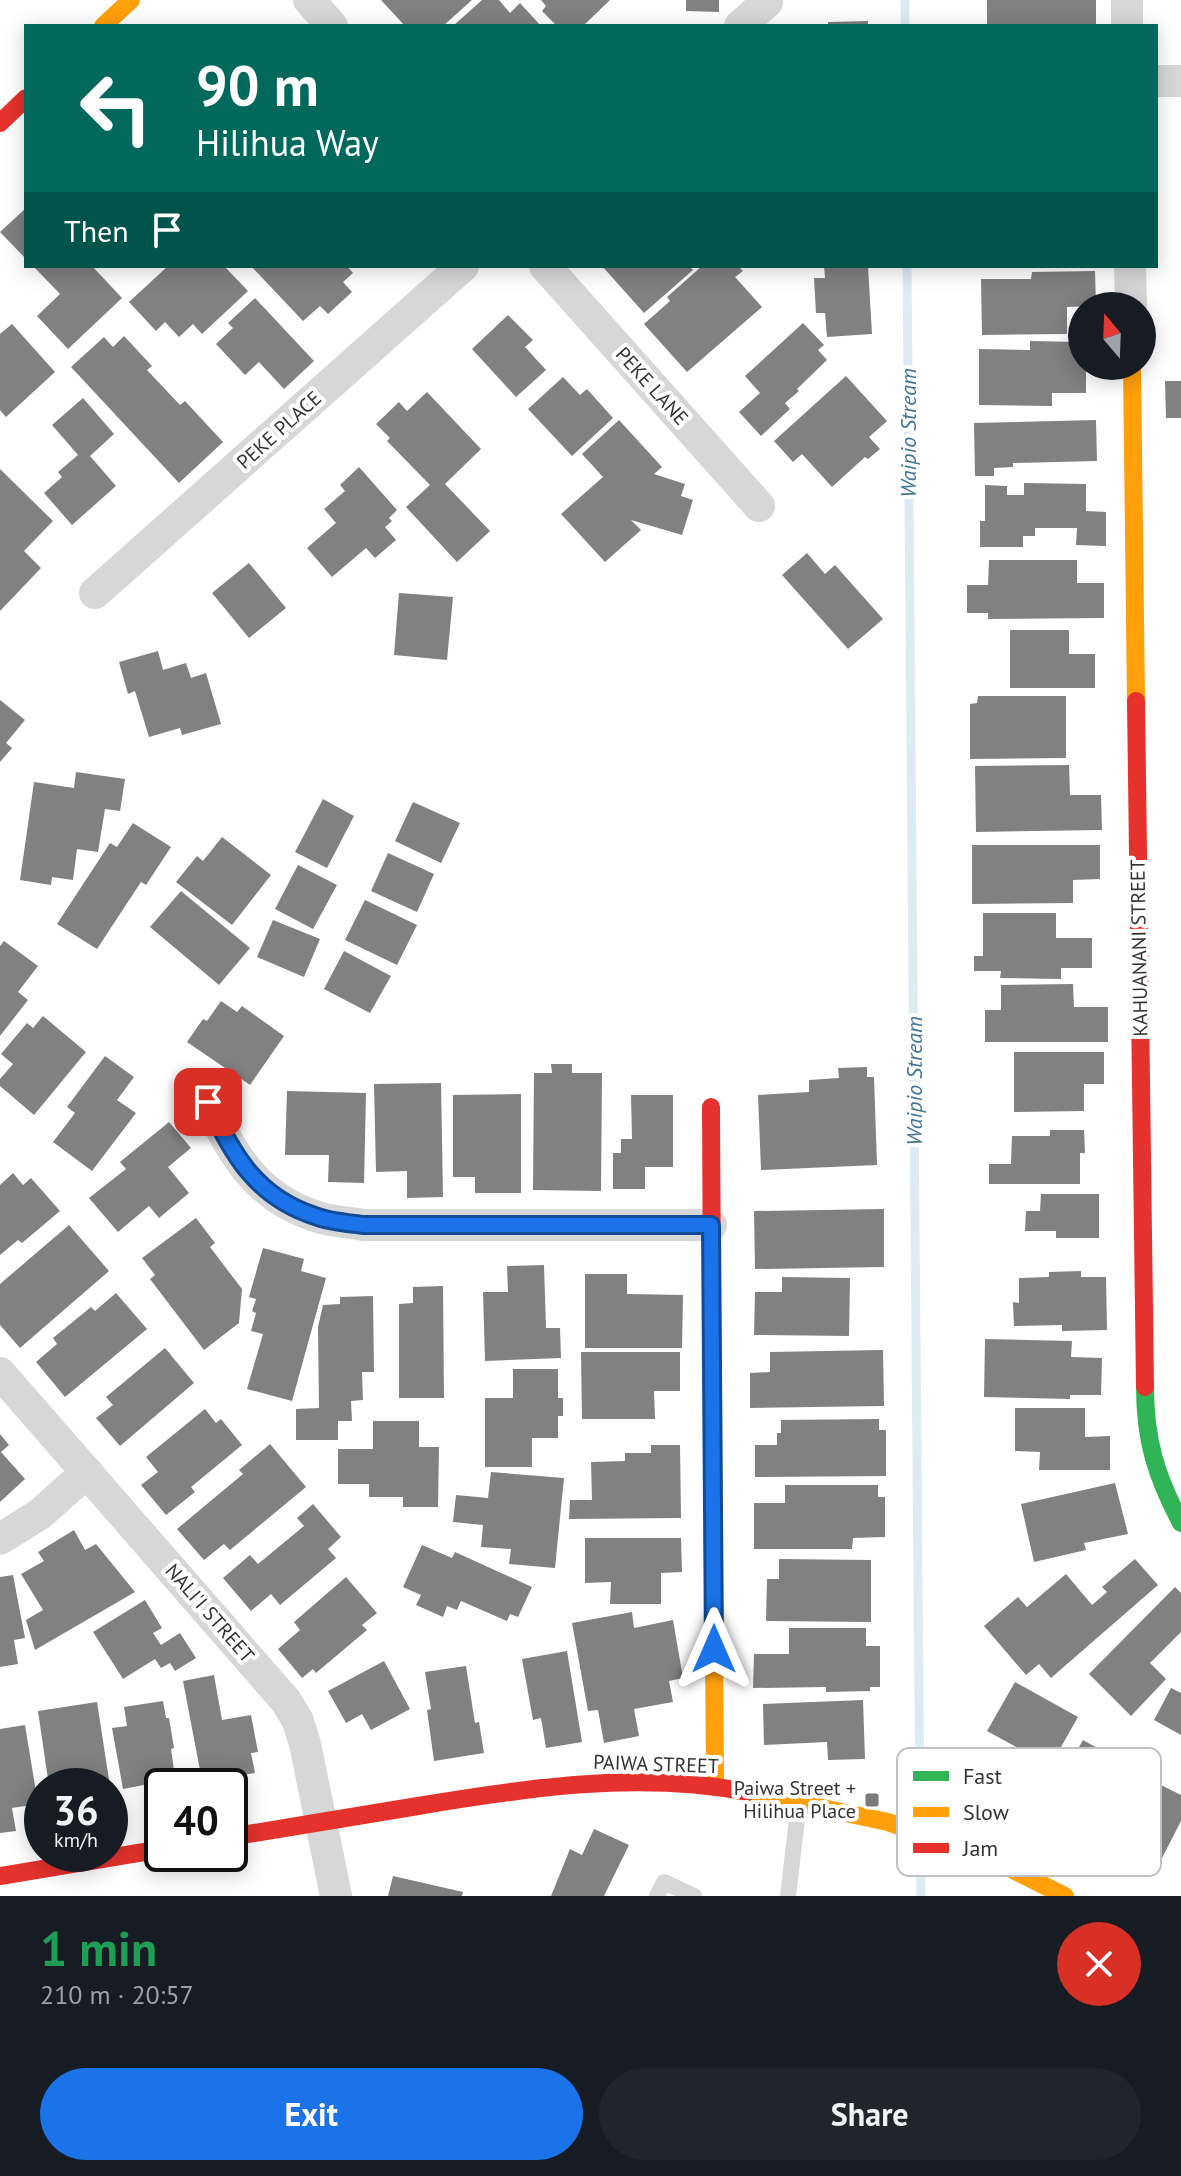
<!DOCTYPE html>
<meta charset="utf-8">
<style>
body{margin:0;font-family:"PT Sans",sans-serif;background:#20242c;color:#f1f3f6;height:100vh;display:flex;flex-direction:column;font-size:30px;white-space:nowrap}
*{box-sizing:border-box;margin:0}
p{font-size:26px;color:#9ea1a6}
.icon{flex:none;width:44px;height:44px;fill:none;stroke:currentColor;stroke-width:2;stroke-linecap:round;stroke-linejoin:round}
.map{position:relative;height:1896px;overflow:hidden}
.drawer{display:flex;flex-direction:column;background:#171b24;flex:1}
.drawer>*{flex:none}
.banner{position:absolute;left:24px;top:24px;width:1134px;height:244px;border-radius:0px;box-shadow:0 4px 20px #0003;background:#00695c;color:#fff;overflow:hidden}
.needle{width:52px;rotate:341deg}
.controls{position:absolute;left:1068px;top:292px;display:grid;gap:16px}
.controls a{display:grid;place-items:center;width:88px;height:88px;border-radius:50%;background:#171b24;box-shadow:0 4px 20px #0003;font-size:40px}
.speed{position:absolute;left:24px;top:1768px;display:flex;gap:16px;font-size:40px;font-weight:700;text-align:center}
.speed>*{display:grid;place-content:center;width:104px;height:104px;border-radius:50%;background:#171b24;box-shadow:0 4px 20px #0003;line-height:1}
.speed small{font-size:20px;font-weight:400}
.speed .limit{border:4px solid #111;border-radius:12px;background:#fff;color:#111}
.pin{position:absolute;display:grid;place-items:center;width:68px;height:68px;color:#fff;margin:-34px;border-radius:16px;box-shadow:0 4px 12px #0006}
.me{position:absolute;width:88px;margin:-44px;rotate:0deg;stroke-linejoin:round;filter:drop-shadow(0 0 6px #0008)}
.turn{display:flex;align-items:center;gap:28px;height:168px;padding:0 40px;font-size:36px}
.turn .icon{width:104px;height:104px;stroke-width:2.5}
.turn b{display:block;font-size:56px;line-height:68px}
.then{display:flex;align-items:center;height:76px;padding:0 40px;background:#0003;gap:16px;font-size:30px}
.round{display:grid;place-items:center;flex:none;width:84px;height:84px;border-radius:42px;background:#20242c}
.head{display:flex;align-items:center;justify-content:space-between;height:136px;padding:0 40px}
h1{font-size:48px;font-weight:600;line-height:60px;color:#1e9e55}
.primary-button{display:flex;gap:16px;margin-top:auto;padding:16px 40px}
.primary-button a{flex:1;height:92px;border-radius:48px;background:#1a73e8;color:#fff;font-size:32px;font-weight:600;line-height:92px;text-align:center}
.primary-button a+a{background:#20242c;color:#f1f3f6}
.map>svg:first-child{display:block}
</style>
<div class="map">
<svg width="1181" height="1896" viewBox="0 0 1181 1896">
<rect width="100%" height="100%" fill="#fff"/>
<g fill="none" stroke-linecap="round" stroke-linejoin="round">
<!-- stream -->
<g stroke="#ddebf3" stroke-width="9">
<polyline points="905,0 905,26"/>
<polyline points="907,266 920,1819"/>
<polyline points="920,1845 921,1896"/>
</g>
</g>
<!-- building -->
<g fill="#818181">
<polygon points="381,0 472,0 443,26 405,26"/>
<polygon points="482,0 499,0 510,13 520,3 541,26 453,26"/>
<polygon points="541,0 610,0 583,26 557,26 542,11 546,6"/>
<polygon points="686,0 719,0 719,12 686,11"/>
<rect x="987" y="0" width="109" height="26"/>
<polygon points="868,21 868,26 828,26 828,22"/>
<polygon points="26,208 26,259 0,232"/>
<polygon points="33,266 92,266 122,298 68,349 37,316 60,294"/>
<polygon points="168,266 224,266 248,291 202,334 193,324 179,337 165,322 156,331 129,302"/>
<polygon points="251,266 347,266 353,273 343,282 352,292 328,314 320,306 303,321"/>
<polygon points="602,266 689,266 693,270 644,313"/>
<polygon points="702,266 738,266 743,271 735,277 762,307 687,372 644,324 670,301 667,297"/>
<polygon points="824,266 868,266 872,334 827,337 825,313 816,313 814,278 825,278"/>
<polygon points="1095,271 1096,306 1067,307 1067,334 982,335 981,279 1031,279 1032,272"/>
<polygon points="255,298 314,361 284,389 259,362 245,375 216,344 233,328 228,323"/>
<polygon points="508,315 533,340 525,347 546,370 516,397 472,349"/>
<polygon points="803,323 824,345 818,350 827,360 797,389 799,391 785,403 790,409 761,436 739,412 760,393 745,376"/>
<polygon points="12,324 55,372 6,417 0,410 0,334"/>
<polygon points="124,336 152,366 147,370 180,405 185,401 223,442 179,483 71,367 104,337 113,347"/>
<polygon points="1030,341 1082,342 1082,366 1086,366 1086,393 1052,393 1052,406 979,405 979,349 1030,350"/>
<polygon points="846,376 887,421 869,437 880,449 868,459 865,457 832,487 802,454 793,462 774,441"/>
<polygon points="563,377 580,395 587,389 613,418 572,456 528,409"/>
<polygon points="1165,381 1181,381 1181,418 1166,418"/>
<polygon points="427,392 481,449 445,484 490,531 457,562 406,507 430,485 387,441 390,438 376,424 399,402 407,411"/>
<polygon points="83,398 114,434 90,456 116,486 72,525 44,493 62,477 58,472 78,455 52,425"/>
<polygon points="619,420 662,467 654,474 685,484 681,496 693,500 682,535 631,520 641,530 605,562 561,514 603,477 582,454"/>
<polygon points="1096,420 1097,461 1013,463 1013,467 994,468 994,476 975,476 974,423"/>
<polygon points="359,467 397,510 389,518 392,521 385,527 396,540 375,558 366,548 332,577 307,548 336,523 324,509 345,491 340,485"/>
<polygon points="0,469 53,521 24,551 41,568 0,611"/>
<polygon points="1024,483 1086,484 1086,511 1106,512 1106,546 1076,545 1077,528 1035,528 1035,536 1023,536 1023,547 980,547 980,521 985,521 985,485 1007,486 1007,495 1024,495"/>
<polygon points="807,553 825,574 835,565 883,619 848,649 782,575"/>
<polygon points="989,560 1077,560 1077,583 1104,583 1104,618 988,619 988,613 967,613 967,585 988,585"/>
<polygon points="249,563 286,608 249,638 212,593"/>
<polygon points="399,593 453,597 447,660 394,655"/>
<polygon points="1010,630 1069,630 1069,654 1095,654 1095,688 1010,688"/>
<polygon points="158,651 163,670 186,663 191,678 206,673 221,724 182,735 180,728 149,737 135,691 128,694 119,662"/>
<polygon points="978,696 1066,696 1066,758 970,759 970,704 977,703"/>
<polygon points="0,700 25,720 6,743 12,748 0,762"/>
<polygon points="1069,765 1070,795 1101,795 1102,830 976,832 975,766"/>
<polygon points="76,772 125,779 120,811 105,809 98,852 77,849 73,880 52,877 51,885 20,880 34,782 74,788"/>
<polygon points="323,799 354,816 327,868 295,852"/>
<polygon points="413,802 460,823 441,863 395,841"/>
<polygon points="133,823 171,847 146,885 141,882 97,949 57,924 110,843 117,847"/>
<polygon points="222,837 271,875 232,925 176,882 197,856 203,861"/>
<polygon points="972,845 1100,845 1100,879 1073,880 1073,903 972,904"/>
<polygon points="388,853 434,874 417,912 371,891"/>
<polygon points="298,865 337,885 313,929 275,909"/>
<polygon points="181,891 250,948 219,985 150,927"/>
<polygon points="365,900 417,925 397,965 345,940"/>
<polygon points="983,913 1056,913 1056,938 1092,938 1092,968 1061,968 1061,979 1000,978 1001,971 974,971 974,956 983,956"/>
<polygon points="273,920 320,939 304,977 257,957"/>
<polygon points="4,941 38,966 18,992 28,1000 0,1036 0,946"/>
<polygon points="344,951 391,976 370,1013 324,989"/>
<polygon points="1073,984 1074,1007 1108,1007 1108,1042 985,1042 985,1010 1001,1010 1001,985"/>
<polygon points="221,1001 237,1012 242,1006 284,1036 250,1085 187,1042 203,1019 207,1021"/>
<polygon points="43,1016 86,1052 34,1115 0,1086 0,1079 13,1064 1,1054 27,1023 33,1028"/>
<polygon points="1014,1052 1104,1052 1104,1084 1084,1084 1084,1111 1014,1112"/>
<polygon points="105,1056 134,1077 117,1100 136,1113 92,1171 53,1142 75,1113 67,1107"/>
<polygon points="551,1064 572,1064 572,1073 602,1073 601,1191 533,1190 534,1073 552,1073"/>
<polygon points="867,1067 867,1077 874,1077 877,1165 761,1170 758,1095 809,1092 809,1080 839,1078 838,1068"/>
<polygon points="441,1083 443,1197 407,1198 407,1171 376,1172 374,1084"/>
<polygon points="287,1091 366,1093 364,1183 328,1182 329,1155 285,1155"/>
<polygon points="521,1094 521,1193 475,1193 475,1177 453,1177 453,1095"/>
<polygon points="631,1095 673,1095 673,1167 645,1167 645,1189 613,1189 613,1153 621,1153 621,1139 632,1139"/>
<polygon points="169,1122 191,1148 168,1167 189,1193 159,1218 149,1206 118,1232 89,1198 126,1169 120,1162"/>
<polygon points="1050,1130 1084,1130 1085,1153 1080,1153 1080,1184 989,1184 989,1164 1011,1164 1012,1136 1050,1136"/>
<polygon points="13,1173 23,1185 31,1178 60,1211 22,1243 18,1240 0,1255 0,1185"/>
<polygon points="1041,1194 1099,1194 1099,1238 1056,1238 1056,1231 1025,1231 1026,1211 1040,1211"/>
<polygon points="884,1209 884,1267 755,1269 754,1211"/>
<polygon points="196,1218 215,1243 210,1247 242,1289 239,1323 204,1350 150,1279 155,1275 142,1258"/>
<polygon points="69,1225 109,1271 20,1348 0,1325 0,1284"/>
<polygon points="263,1248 304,1259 301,1271 326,1278 292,1401 247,1389 263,1334 251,1331 256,1313 252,1311 256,1299 249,1297"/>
<polygon points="544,1265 546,1328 560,1328 561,1358 485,1361 483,1292 508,1292 507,1266"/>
<polygon points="1081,1271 1081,1277 1106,1277 1107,1330 1062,1331 1062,1325 1014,1326 1013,1302 1019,1303 1019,1278 1049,1277 1049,1272"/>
<polygon points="585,1274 627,1274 627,1294 683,1295 682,1348 585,1348"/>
<polygon points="782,1277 850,1278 849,1336 754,1335 755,1292 782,1292"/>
<polygon points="443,1286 444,1398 399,1398 399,1304 413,1303 413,1287"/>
<polygon points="116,1293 147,1329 65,1397 36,1362 57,1344 53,1338 91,1307 95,1311"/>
<polygon points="373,1296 374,1372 362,1372 363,1400 351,1401 352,1421 338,1421 338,1440 296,1440 296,1409 319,1408 318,1327 323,1305 340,1304 340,1297"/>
<polygon points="985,1339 1072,1341 1071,1357 1102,1358 1101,1395 1070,1395 1070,1399 984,1397"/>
<polygon points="165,1348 194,1383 120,1446 96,1418 113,1405 106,1397"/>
<polygon points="883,1350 884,1406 750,1408 750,1373 770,1372 770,1352"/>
<polygon points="581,1352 680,1352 680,1391 654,1391 655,1419 582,1419"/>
<polygon points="513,1369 558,1369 558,1398 563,1398 563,1416 558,1416 558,1438 532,1438 532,1467 485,1467 485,1398 513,1398"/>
<polygon points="1015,1408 1085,1408 1085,1437 1110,1436 1110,1470 1039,1470 1040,1452 1015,1451"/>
<polygon points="205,1409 216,1423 221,1419 242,1445 191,1487 195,1492 166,1515 141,1485 158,1472 146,1457"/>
<polygon points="879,1419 879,1430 886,1430 886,1476 755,1477 755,1445 777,1445 777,1433 781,1433 781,1420"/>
<polygon points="373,1421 419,1421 419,1447 439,1447 438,1507 403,1507 403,1497 369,1497 369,1484 338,1484 338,1449 373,1449"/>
<polygon points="0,1434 9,1445 1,1452 25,1479 0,1502"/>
<polygon points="270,1444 306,1487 230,1550 224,1544 204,1560 177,1529 243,1474 239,1470"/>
<polygon points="651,1445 680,1445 681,1518 569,1519 570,1500 592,1500 591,1462 625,1461 625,1453 651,1453"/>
<polygon points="491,1472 564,1478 555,1568 509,1564 511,1549 481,1547 483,1525 453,1522 456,1495 488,1498"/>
<polygon points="1115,1483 1128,1534 1084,1543 1086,1550 1034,1562 1021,1504"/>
<polygon points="785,1485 878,1485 878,1497 885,1497 885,1537 853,1538 852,1549 754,1549 754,1503 785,1503"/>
<polygon points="313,1504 341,1537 328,1549 336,1558 280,1605 271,1594 251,1611 223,1578 250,1555 258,1564 304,1526 297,1518"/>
<polygon points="74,1530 85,1550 96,1544 135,1592 35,1650 26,1620 43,1610 21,1574 44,1561 38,1552"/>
<polygon points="585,1538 681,1538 682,1572 661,1573 661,1604 610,1604 611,1582 585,1583"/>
<polygon points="422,1545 452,1558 455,1552 532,1587 518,1617 510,1614 507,1621 461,1601 457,1610 447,1606 443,1617 416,1605 421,1595 403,1587"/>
<polygon points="779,1559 871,1560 871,1622 766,1621 767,1579 779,1579"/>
<polygon points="1135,1559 1158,1585 1051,1678 1039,1664 1026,1675 984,1626 1018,1597 1027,1607 1066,1574 1092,1605 1107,1592 1102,1587"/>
<polygon points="13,1575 25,1638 14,1640 18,1664 0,1667 0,1577"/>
<polygon points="346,1577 377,1613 362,1625 367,1630 316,1673 313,1669 302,1678 278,1649 300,1630 294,1622"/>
<polygon points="1175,1587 1181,1593 1181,1632 1150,1663 1166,1679 1131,1716 1089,1674"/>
<polygon points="145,1600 162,1628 153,1633 161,1645 180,1633 196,1658 175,1671 170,1663 161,1668 155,1659 123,1679 93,1632"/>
<polygon points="632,1612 634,1628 673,1620 683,1678 669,1681 673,1702 634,1709 639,1736 604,1743 598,1710 588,1711 572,1623"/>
<polygon points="789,1628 866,1628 866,1646 880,1646 880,1687 870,1687 870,1691 826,1692 826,1687 753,1688 754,1654 789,1654"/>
<polygon points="567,1651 582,1742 546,1748 541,1718 533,1720 522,1659"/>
<polygon points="384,1661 410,1709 371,1730 362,1714 346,1723 328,1691"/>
<polygon points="466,1666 475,1723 479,1722 484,1753 434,1761 427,1710 431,1709 425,1672"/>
<polygon points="214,1675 222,1720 251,1715 258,1752 251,1753 255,1773 237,1776 239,1783 225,1786 203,1786 183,1681"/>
<polygon points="1015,1682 1078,1717 1040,1784 1016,1770 1027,1753 987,1731"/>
<polygon points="1171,1688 1181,1693 1181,1735 1154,1720"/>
<polygon points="863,1700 865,1759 828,1760 827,1742 764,1745 763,1704"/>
<polygon points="163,1701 166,1718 169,1718 174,1748 171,1749 174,1770 152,1774 154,1783 123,1789 112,1728 127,1726 124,1707"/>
<polygon points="97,1702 110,1786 49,1786 38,1711"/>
<polygon points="25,1725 38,1804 12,1808 16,1831 0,1833 0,1729"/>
<polygon points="1083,1740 1135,1769 1105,1823 1100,1820 1087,1844 1058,1828 1074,1799 1056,1788"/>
<polygon points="1155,1782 1181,1795 1181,1821 1161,1860 1141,1850 1129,1872 1094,1854 1127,1790 1146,1799"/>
<polygon points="594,1829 629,1845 604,1896 551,1896 570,1849 582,1855"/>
<polygon points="393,1876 463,1892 462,1896 388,1896"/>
</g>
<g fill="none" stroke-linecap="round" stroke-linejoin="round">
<!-- lane -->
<g stroke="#d7d7d7" stroke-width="16">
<polyline points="657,1896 664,1882 694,1896"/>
<polyline points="788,1896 799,1802"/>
</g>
<!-- street -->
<g stroke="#d7d7d7" stroke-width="32">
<polyline points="309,0 332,26"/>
<polyline points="1127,0 1127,26"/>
<polyline points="740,26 767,2"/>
<polyline points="1156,81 1181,81"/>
<polyline points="545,266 759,506"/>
<polyline points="1130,266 1131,306"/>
<polyline points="95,593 463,266"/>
<path d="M208 1102C232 1155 257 1197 315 1216 330 1222 348 1222 364 1225H711"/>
<polyline points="0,1373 286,1701 298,1721 305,1744 336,1896"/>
<polyline points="0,1539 40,1514 87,1472"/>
</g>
<!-- fast -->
<path stroke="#30b455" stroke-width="18" d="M1145 1387C1145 1440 1156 1476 1181 1523"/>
<!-- slow -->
<g stroke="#ff9f0a" stroke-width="18">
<polyline points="103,26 131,0"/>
<polyline points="1132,366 1136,701"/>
<polyline points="713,1499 715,1786"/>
<polyline points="747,1792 888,1822 997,1862 1065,1896"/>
</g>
<!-- jam -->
<g stroke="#e5322d" stroke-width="18">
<polyline points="0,123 26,98"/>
<polyline points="1136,701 1145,1387"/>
<polyline points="711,1107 713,1499"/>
<path d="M230 1837C293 1827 355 1816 418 1806 526 1788 637 1771 747 1792"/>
<polyline points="0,1876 162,1849"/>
</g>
</g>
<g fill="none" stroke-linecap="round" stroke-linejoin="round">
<defs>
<path id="route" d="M208 1102C232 1154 256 1197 315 1216 330 1222 349 1223 364 1225H711L714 1649"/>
</defs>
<!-- route casing -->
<use href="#route" stroke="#114b97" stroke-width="20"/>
<!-- route -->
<use href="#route" stroke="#1a73e8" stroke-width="14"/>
</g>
<!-- markers -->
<rect fill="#7a7a7a" stroke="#fff" stroke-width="3" x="864" y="1792" width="16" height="16" rx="4"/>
<g text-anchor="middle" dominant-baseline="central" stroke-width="8" stroke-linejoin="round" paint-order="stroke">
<!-- street labels -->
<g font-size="20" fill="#333" stroke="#fff">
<text transform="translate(652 386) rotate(48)">PEKE LANE</text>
<text transform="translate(279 430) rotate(-42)">PEKE PLACE</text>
<text transform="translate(1139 948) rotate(-91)">KAHUANANI STREET</text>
<text transform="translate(210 1613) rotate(49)">NALI'I STREET</text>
<text transform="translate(656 1764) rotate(2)">PAIWA STREET</text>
</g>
<!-- poi labels -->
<g font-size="20" fill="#333" stroke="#fff" text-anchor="end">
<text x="856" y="1788">Paiwa Street +<tspan x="856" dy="23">Hilihua Place</tspan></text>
</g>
<!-- water labels -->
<g font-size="22" font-style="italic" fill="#3f7597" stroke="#fff">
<text transform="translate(908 433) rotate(-90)">Waipio Stream</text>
<text transform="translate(914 1081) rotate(-90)">Waipio Stream</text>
</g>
</g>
<!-- legend -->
<rect x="897" y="1748" width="264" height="128" rx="12" fill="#fff" stroke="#c2c2c2" stroke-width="2"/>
<rect x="913" y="1771" width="36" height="10" fill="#30b455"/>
<rect x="913" y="1807" width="36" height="10" fill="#ff9f0a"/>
<rect x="913" y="1843" width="36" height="10" fill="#e5322d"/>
<g font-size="22" fill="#333">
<text x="963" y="1784">Fast</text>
<text x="963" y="1820">Slow</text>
<text x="963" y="1856">Jam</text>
</g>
</svg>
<div class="controls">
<a><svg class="needle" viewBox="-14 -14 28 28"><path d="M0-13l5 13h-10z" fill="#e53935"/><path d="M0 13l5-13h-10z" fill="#9ea1a6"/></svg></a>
</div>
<div class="speed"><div>36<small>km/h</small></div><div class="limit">40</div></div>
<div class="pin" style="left:208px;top:1102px;background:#d93025"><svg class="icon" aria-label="arrive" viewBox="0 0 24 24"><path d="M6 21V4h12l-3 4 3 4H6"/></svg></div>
<svg class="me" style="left:714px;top:1649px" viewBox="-20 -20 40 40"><path d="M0-17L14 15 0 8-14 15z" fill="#1a73e8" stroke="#fff" stroke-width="4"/></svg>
<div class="banner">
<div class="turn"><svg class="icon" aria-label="left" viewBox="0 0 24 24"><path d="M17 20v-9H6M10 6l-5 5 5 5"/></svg><div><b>90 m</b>Hilihua Way</div></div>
<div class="then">Then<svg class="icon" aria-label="arrive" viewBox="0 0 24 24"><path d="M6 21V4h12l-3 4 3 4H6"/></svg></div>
</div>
</div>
<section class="drawer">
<div class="head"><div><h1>1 min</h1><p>210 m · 20:57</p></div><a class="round" style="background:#d93025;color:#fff"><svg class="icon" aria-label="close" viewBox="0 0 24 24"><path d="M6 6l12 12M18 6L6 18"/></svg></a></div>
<div class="primary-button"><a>Exit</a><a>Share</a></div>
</section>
